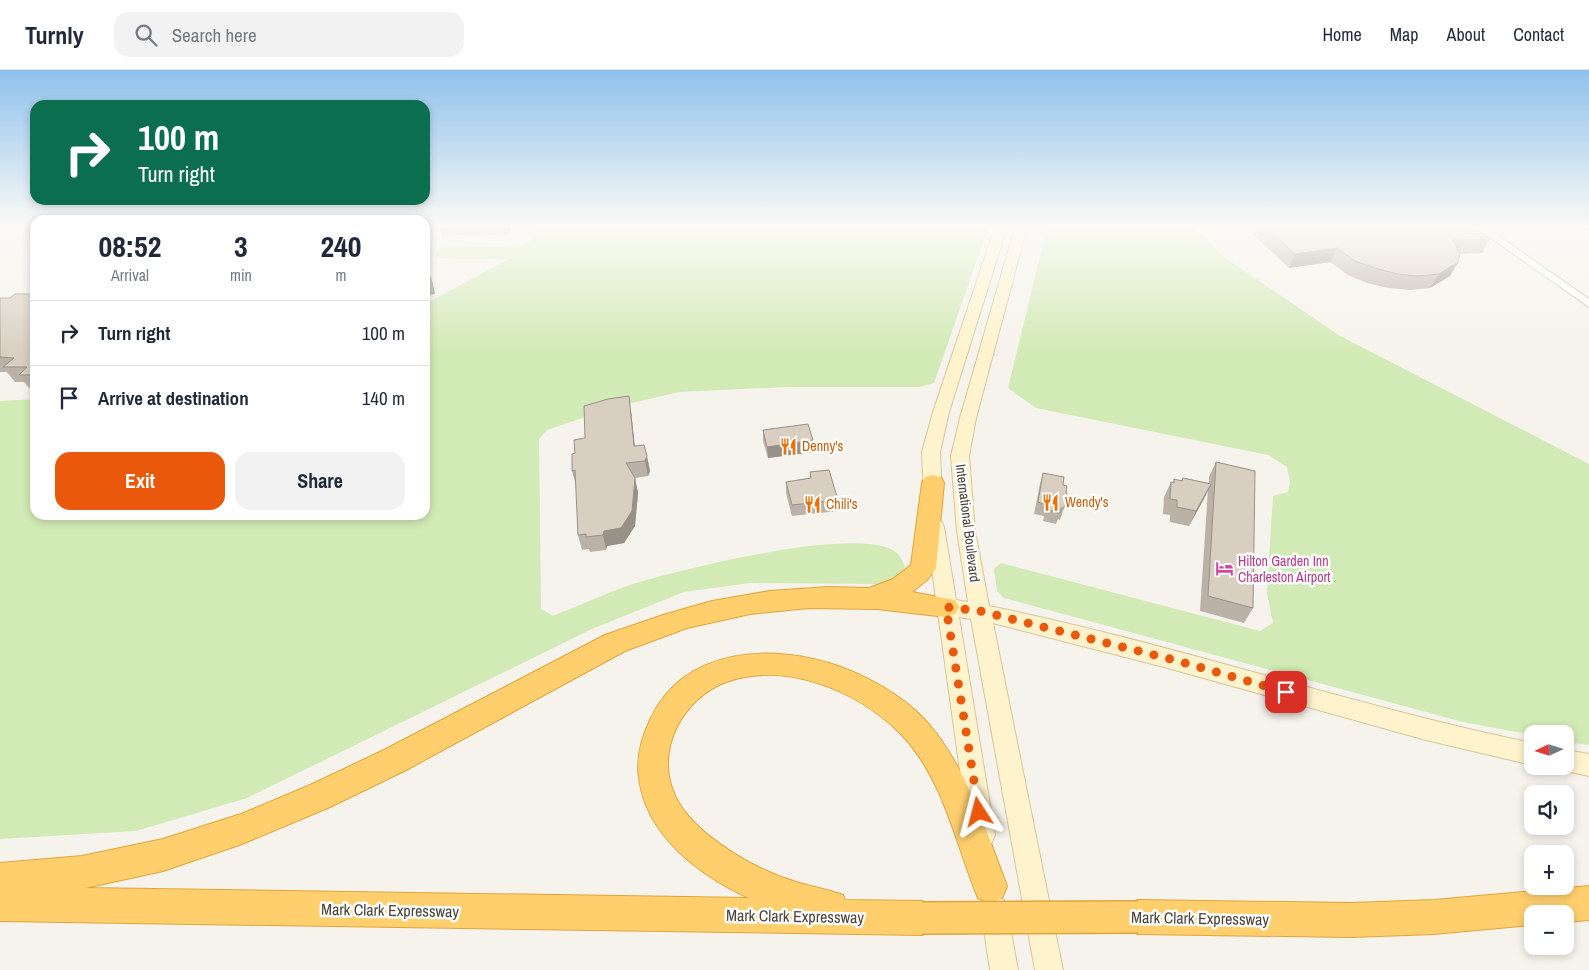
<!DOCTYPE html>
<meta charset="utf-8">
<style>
body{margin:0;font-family:"Archivo Narrow",sans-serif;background:#f2f2f3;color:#1f2937;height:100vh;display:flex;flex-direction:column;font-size:19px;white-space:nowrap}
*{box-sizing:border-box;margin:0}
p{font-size:16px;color:#747a83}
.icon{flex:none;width:28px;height:28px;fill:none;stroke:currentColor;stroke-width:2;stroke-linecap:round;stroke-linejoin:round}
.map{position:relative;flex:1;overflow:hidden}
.drawer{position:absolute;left:30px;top:145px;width:400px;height:305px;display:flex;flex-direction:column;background:#fff;border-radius:15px;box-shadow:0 2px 8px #0003}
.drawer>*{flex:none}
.top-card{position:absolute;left:30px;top:30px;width:400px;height:105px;border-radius:15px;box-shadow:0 2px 8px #0003;background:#0b6e4f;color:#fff;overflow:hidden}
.needle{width:32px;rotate:266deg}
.tools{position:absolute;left:1524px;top:655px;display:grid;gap:10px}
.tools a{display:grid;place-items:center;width:50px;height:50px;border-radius:10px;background:#fff;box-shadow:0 2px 8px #0003;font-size:25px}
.pin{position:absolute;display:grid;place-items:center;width:42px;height:42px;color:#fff;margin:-21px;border-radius:10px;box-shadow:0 2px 8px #0006}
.me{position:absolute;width:55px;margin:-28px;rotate:351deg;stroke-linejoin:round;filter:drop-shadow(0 0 4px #0008)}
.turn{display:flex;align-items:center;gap:18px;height:105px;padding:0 25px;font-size:22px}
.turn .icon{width:65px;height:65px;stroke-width:2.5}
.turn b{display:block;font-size:35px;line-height:42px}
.eta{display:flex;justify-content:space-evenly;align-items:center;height:85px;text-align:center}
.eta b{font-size:30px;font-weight:700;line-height:35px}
.action{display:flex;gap:10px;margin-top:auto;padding:10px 25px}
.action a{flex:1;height:58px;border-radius:15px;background:#ea580c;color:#fff;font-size:20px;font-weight:700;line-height:58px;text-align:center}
.action a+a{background:#f2f2f3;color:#1f2937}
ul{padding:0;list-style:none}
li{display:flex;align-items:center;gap:15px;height:65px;padding:0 25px;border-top:1px solid #e0e1e3}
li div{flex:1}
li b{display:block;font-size:19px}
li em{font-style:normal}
header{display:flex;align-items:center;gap:30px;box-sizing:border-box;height:70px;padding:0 25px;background:#fff;border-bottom:1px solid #e0e1e3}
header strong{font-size:24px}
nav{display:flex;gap:28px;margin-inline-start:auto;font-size:18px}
.search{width:350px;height:45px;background:#f2f2f3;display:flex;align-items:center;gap:12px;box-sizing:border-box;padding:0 18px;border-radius:15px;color:#747a83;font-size:19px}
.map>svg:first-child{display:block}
</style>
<header>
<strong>Turnly</strong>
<div class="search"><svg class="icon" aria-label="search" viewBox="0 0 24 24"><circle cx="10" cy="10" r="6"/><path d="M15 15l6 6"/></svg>Search here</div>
<nav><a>Home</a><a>Map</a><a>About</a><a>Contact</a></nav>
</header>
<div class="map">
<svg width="1589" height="900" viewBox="0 0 1589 900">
<rect width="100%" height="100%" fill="#f6f3ec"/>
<!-- green -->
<g fill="#d2eab5">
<path d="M545 157 988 158 934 313 920 317H788L679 322 615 337 547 360 539 369 541 539 553 546C578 536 604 524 630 515 675 501 862 453 897 483 900 486 903 492 905 496L900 506 878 514 750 513 684 522 592 559 247 728 136 761 0 769V331L35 329V445H425V234L509 189 435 188 439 178 524 176Z"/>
<polygon points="1047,158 1192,158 1206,168 1221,185 1340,266 1589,394 1589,675 1565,672 1565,664 1532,664 1532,665 1463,652 1004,528 997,521 994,499 1001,493 1260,561 1273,553 1267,523 1273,426 1288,422 1290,412 1287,397 1268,385 1036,338 1008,318"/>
</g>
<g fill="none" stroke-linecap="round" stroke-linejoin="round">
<defs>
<g id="street">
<polygon points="0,157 5,157 5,158 0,161"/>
<polygon points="1475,157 1486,157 1589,229 1589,237"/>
</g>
<g id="secondary">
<polygon points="995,157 1007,157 949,342 940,382 942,429 939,434 933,435 927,434 924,429 922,382 933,342"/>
<path d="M1015 157H1027L976 348 969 386 975 461 989 536C1172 573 1349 635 1532 673V695L1426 670 1164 597 993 553 1063 900H1035L971 549 959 547 995 765 991 774 982 777 973 774 969 765 926 457 928 452 935 450 942 452 944 457 956 530 968 532 957 461 951 386 960 348Z"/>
<polygon points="1565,680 1589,684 1589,706 1557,699 1555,696 1565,696"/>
<polygon points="994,827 1004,830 1007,840 1018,900 990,900 981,840 984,830"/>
</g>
<g id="highway">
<path d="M933 405 941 407 944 413 936 498 927 510 912 522 955 530 959 537 955 544 946 547 877 539 809 538 750 544 687 558 625 581 406 700 330 737 242 774 163 801 85 818 749 828C701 806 646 766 639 708 636 688 641 669 650 650 684 576 774 573 841 597 877 611 912 631 936 663 970 708 987 764 1007 816L1002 828 990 833 978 828C955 772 943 706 899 662 856 620 785 591 726 612 683 628 655 680 674 723 680 739 694 753 707 764 733 785 763 802 796 812 812 817 828 819 843 825L845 830 922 831 934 836 939 848 934 860 922 865 0 851V793L82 786 163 769 241 744 308 716 384 680 605 565 663 545 712 531 770 521 828 517 869 518 893 509 911 495 922 413 925 407Z"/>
<polygon points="1589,816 1589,850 1565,852 1565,844 1532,844 1532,855 1434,864 1351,867 1138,864 1126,859 1121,847 1126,835 1138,830 1351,833 1434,830"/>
</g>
</defs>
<!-- street casing -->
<use href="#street" stroke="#c2bbae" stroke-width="2"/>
<!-- secondary casing -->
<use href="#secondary" stroke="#d6c79b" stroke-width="2"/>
<!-- highway casing -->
<use href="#highway" stroke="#e0a43c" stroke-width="2"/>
<!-- street -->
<use href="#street" fill="#fff" fill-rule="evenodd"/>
<!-- secondary -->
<use href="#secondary" fill="#fff3cd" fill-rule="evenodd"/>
<!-- highway -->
<use href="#highway" fill="#ffcf6e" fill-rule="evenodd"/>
<defs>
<polyline id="highway-bridge" points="922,848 1138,847"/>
</defs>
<!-- highway-bridge casing -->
<use href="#highway-bridge" stroke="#e0a43c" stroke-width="34" stroke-linecap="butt"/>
<!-- highway-bridge -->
<use href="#highway-bridge" stroke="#ffcf6e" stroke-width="31"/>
</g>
<!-- wall -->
<g fill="#bab2a6">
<polygon points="440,158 511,158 509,164 442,166"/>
<polygon points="1257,158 1475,158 1490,169 1482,183 1460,184 1458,192 1450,206 1430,218 1410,220 1389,218 1367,213 1348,205 1330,192 1289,198 1254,165"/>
<polygon points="35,224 35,320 31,320 24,312 15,312 7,302 0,302 0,228 10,228"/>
<polygon points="631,341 635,376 644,375 650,401 648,406 635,408 638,423 635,456 624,473 607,476 606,480 590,482 589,479 582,480 578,465 576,415 572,401 575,383 585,368"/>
<polygon points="763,360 813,382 768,388 763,371"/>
<polygon points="1216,392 1253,538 1244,553 1200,541 1208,419 1189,456 1170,452 1170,445 1163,444 1164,427 1171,412 1173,413 1174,409 1181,411 1183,408 1209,413 1209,407"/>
<polygon points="810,402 838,430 838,441 792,446 786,423 786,412 810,408"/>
<polygon points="1043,403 1063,415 1064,438 1060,450 1058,449 1056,454 1043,451 1044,446 1034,444 1040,414"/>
</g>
<!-- shaded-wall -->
<g fill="#979187">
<polygon points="507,158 511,158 509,164"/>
<polygon points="1337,178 1330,192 1289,198 1295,184"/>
<polygon points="1458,192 1450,206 1430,218 1439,204"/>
<polygon points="427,196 432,210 435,224 425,226 425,211"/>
<polygon points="629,326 631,341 636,391 634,376"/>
<polygon points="813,370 813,382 768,388 767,377"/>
<polygon points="647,386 650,401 648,406 645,391"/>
<polygon points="635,408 638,423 635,456 624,473 607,476 606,480 603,465 604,461"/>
<polygon points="1211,414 1204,429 1189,456 1196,441"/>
</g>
<!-- building -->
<g fill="#d8cfc1" stroke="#979187">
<polygon points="1266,158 1475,158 1490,169 1453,170 1460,184 1458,192 1439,204 1418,206 1397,204 1375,198 1355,191 1337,178 1295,184"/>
<polygon points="427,196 430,210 425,211 425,197"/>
<polygon points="15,224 35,224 35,305 19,305 27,297 3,297 14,288 0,287 0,228 10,228"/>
<polygon points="629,326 634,376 644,375 647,386 645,391 626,393 635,408 632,441 621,458 604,461 603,465 586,467 586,464 578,465 575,400 572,401 572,384 575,383 574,370 585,368 584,336 608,329"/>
<polygon points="808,354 813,370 767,377 763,360"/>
<polygon points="1216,392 1255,401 1253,538 1208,526"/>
<polygon points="829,400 838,430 792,435 786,412 811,408 810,402"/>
<polygon points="1043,403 1064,407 1063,415 1067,416 1066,423 1067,423 1064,438 1061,438 1060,443 1046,439 1047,435 1038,432"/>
<polygon points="1183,408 1211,414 1196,441 1177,437 1177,430 1170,429 1171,412 1174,413 1174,409 1182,411"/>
</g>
<!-- sky -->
<linearGradient id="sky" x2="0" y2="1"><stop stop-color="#8fc1ec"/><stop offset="0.55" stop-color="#fbfaf6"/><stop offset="1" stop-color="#fbfaf6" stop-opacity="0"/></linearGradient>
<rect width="1589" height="284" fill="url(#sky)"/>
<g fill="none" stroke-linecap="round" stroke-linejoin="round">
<!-- route -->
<polyline stroke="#ea580c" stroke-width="9" stroke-dasharray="0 16.2" points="979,742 946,537 980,541 1178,591 1286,622"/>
</g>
<!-- icons -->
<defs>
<symbol id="restaurant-bare" viewBox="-9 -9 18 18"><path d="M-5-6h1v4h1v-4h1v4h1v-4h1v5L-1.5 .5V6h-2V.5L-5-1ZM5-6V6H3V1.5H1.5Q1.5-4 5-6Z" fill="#e8710a" stroke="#fff" stroke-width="2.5" paint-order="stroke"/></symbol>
<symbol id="hotel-bare" viewBox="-9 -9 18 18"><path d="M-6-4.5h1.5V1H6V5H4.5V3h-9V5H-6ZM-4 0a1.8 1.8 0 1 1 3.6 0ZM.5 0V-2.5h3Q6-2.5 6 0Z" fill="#d1479c" stroke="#fff" stroke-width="2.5" paint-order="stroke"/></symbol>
</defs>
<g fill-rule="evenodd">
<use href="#restaurant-bare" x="776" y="364" width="25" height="25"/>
<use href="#restaurant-bare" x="1038" y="420" width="25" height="25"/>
<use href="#restaurant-bare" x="800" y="422" width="25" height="25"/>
<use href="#hotel-bare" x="1212" y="486" width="25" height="25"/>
</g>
<g text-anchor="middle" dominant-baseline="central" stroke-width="5" stroke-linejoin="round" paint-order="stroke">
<!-- food labels -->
<g font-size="14" fill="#c56008" stroke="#fff" text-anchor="start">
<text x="802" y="376">Denny's</text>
<text x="1065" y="432">Wendy's</text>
<text x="826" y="434">Chili's</text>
</g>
<!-- street labels -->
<g font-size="14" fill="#4b4439" stroke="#fff">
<text transform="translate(968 453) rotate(83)">International Boulevard</text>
</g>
<!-- hotel labels -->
<g font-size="14" fill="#b23c85" stroke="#fff" text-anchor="start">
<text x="1238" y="491">Hilton Garden Inn<tspan x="1238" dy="16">Charleston Airport</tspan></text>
</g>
<!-- near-street labels -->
<g font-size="16" fill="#4b4439" stroke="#fff">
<text transform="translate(390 840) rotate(1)">Mark Clark Expressway</text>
<text transform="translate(795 846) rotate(1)">Mark Clark Expressway</text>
<text transform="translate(1200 848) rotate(1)">Mark Clark Expressway</text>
</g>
</g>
</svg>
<div class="tools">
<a><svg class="needle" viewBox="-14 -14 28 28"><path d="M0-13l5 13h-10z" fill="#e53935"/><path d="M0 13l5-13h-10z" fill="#747a83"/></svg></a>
<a><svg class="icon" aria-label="sound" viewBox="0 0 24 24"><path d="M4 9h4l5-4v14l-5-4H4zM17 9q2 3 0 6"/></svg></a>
<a>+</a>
<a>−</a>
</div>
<div class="pin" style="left:1286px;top:622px;background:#d93025"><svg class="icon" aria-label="arrive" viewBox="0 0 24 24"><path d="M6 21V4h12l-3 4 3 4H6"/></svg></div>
<svg class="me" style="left:979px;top:742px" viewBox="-20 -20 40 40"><path d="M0-17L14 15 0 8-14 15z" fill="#ea580c" stroke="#fff" stroke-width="4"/></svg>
<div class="top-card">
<div class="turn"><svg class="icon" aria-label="right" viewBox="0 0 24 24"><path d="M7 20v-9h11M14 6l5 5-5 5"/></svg><div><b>100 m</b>Turn right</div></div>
</div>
<section class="drawer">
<div class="eta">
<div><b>08:52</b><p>Arrival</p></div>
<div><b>3</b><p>min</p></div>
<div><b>240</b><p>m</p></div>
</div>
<ul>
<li><svg class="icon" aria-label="right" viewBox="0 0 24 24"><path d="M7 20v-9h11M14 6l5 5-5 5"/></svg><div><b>Turn right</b></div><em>100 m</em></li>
<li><svg class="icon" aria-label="arrive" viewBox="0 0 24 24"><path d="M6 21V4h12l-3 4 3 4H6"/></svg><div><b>Arrive at destination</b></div><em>140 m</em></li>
</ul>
<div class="action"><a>Exit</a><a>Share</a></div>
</section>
</div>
